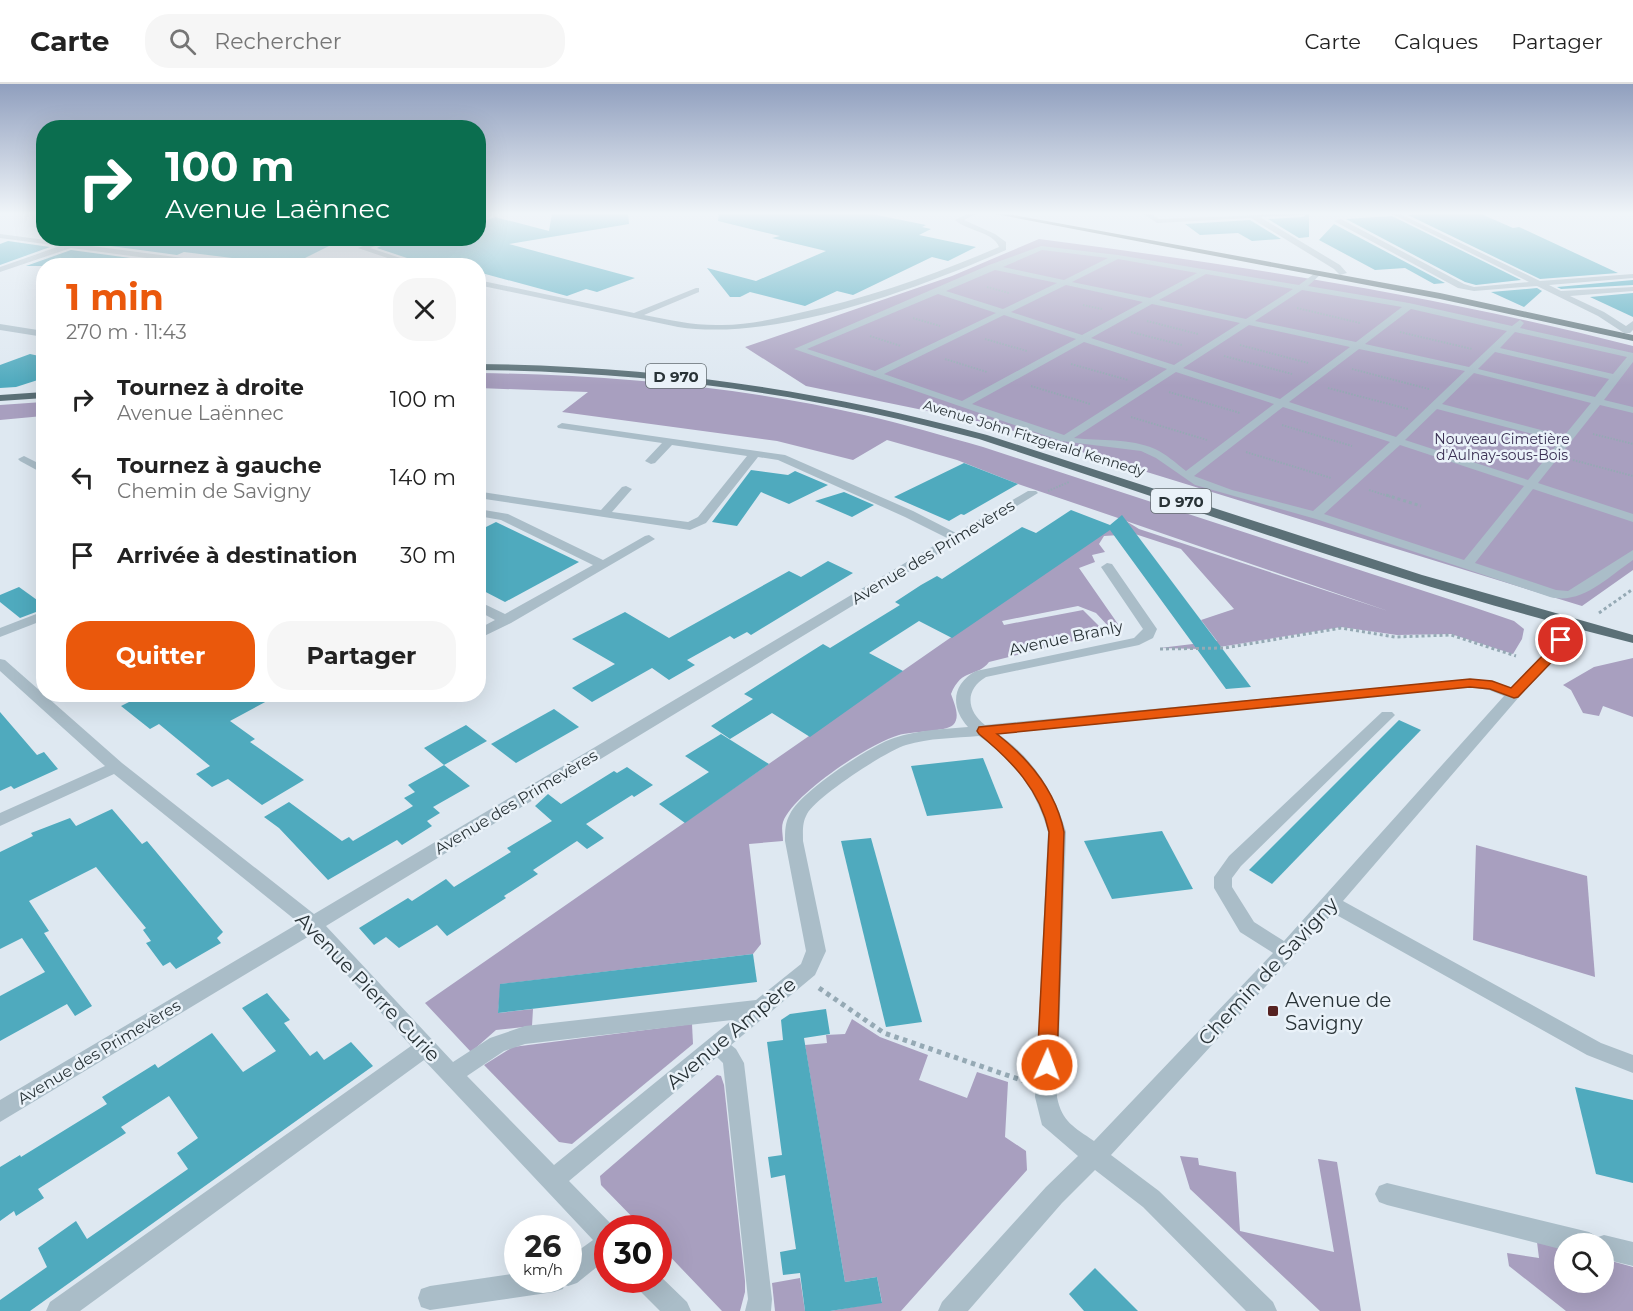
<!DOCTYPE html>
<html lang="fr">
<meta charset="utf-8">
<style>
body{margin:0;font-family:Montserrat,sans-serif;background:#f6f6f6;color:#222;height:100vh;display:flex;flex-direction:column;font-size:22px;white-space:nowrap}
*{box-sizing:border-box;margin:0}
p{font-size:20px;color:#767676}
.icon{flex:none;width:33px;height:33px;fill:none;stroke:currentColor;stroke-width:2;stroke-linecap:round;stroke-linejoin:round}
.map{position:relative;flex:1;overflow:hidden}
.sheet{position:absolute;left:36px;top:174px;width:450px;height:444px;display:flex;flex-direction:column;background:#fff;border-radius:24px;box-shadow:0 6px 24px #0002}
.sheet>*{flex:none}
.banner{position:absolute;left:36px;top:36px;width:450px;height:126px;border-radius:24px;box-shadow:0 6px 24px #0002;background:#0b6e4f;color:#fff;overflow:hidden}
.buttons{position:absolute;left:1554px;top:1149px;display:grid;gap:12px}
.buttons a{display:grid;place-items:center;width:60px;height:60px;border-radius:50%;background:#fff;box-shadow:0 6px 24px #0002;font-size:30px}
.speed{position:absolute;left:504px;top:1131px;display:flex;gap:12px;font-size:30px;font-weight:700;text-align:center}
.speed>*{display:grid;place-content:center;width:78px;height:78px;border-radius:50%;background:#fff;box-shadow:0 6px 24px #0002;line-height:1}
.speed small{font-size:15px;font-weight:400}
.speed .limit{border:9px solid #d22;background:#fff;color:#111}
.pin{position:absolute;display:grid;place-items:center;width:51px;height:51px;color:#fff;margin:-26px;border:3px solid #fff;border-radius:50%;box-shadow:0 2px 6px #0007}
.me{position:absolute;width:66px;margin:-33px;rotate:2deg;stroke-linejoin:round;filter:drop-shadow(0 0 4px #0008)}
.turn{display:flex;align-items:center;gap:21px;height:126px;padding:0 30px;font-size:27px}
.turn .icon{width:78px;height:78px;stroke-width:2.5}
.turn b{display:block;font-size:42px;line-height:51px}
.round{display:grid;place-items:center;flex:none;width:63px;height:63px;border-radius:24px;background:#f6f6f6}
.headline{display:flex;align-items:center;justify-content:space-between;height:102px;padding:0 30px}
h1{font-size:36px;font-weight:700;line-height:45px;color:#ea580c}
.action{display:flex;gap:12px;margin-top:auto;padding:12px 30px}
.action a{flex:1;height:69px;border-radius:24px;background:#ea580c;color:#fff;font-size:24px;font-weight:700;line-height:69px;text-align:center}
.action a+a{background:#f6f6f6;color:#222}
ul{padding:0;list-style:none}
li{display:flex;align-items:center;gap:18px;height:78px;padding:0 30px}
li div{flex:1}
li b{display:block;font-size:22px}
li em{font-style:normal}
header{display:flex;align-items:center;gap:36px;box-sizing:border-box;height:84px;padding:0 30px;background:#fff;border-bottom:2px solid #e0e0e0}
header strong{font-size:28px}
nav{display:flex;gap:33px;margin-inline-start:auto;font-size:21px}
.search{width:420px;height:54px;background:#f6f6f6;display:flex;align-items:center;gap:15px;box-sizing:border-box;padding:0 21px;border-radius:24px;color:#767676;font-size:22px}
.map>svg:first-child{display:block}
</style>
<header>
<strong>Carte</strong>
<div class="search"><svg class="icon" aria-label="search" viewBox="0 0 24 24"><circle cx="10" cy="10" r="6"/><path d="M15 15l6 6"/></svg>Rechercher</div>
<nav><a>Carte</a><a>Calques</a><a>Partager</a></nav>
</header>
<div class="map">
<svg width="1633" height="1227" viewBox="0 0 1633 1227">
<rect width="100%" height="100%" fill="#dee8f1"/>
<!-- green -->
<g fill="#a89fbf" fill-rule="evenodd">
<path d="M1039 155C1238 181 1439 212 1633 262V486L1582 522 991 340 806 302 745 263 952 192Z"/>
<path d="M479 289C608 291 737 302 864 331 904 340 944 352 983 363L1473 523 1514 537 1524 545 1522 555 1513 570 1451 550 1397 551 1341 543 1226 562 1200 565 1160 564 1217 557 1201 536 1234 525 1181 465 1135 450 1104 452 1099 460 1105 468 1092 471 1095 478 1079 484 1120 543H1109L1096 529 1078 522 1002 537 1004 541 1083 526 1106 549 989 578C977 594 962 583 951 610 954 619 961 633 953 641 945 648 913 647 899 651 870 659 793 710 783 738 781 744 783 751 783 757L749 760 761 860 753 870 501 900 498 929 533 925 532 942 496 946 471 968 425 919 1121 435 1018 400 957 376 887 356 853 376 777 357 562 328 588 308 479 304ZM1126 437 1388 527 1139 445Z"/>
<polygon points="43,318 43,332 0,336 0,321"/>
<polygon points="1633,574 1633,633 1603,622 1599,632 1583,629 1571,606 1563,601 1594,583"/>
<polygon points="1476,761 1587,792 1595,893 1473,856"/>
<polygon points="852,935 880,953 928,971 919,996 967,1014 977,988 1008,998 1005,1053 1026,1067 1027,1086 901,1227 830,1227 882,1218 877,1193 845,1198 805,961 827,959 826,951 845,950"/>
<polygon points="692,940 693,960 572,1060 559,1058 484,981 513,963"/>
<polygon points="717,991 721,992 724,1001 745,1197 745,1208 740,1227 722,1227 659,1161 658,1144 643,1144 601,1101 600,1092"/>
<polygon points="1180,1072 1198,1074 1199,1081 1236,1088 1240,1147 1334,1168 1318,1075 1337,1078 1361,1227 1320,1227 1190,1105"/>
<polygon points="1537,1158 1564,1165 1564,1198 1604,1198 1604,1175 1633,1183 1633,1227 1566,1227 1509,1182 1507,1169 1539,1174"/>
<polygon points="800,1194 805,1227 775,1227 772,1199"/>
</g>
<!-- building -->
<g fill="#4faabe">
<polygon points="552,129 628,129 629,140 509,160 635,194 597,208 586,205 567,212 478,188 478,182 431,182 377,164 397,154 478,154 478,139 495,133 549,147"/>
<polygon points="719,129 867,129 926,141 922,143 931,145 919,151 976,163 948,177 932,173 853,211 837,207 805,222 750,208 740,213 730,213 707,184 756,197 826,167 772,154 780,152 718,137"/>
<polygon points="1309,129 1309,153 1299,154 1268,135 1303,133"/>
<polygon points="1446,129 1479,129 1513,144 1519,143 1618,189 1540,195 1408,131"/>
<polygon points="1392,132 1521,196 1476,201 1465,198 1346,135"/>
<polygon points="1250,136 1281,155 1252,157 1238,149 1200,151 1185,140"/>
<polygon points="1334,140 1445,199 1434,200 1405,184 1375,186 1319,156"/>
<polygon points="52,154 345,154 299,177 281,175 272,179 184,168 177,171"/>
<polygon points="8,157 50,163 0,181 0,160"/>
<polygon points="71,166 160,178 151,182 26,182"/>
<polygon points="1633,196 1633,201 1561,205 1557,203"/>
<polygon points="1537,204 1542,207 1524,223 1491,208"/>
<polygon points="1633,209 1633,233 1590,213"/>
<polygon points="30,270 44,273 44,294 16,303 0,304 0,281"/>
<polygon points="964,379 1018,400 964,431 961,430 949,437 894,413"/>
<polygon points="751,386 788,391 795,387 828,401 789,420 761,408 737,442 712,438"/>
<polygon points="844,408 874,421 852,433 815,417"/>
<polygon points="1071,426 1110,441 1122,431 1251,603 1226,605 1110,446 952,554 919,537 869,569 903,587 810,653 772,629 730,655 711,642 753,615 744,610 823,560 830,564 900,521 895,518 921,501 937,492 942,495 1022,443 1036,449"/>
<polygon points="496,438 579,478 505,518 478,504 478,447"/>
<polygon points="828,477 853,489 751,551 747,548 734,555 730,552 687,576 695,581 669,596 652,584 592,618 572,604 615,580 572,555 625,528 669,554 789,487 801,493"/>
<polygon points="19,503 44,521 44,525 20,534 0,518 0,511"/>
<polygon points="145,610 280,610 230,637 255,655 250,658 304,696 262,721 228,695 212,703 196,690 210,682 159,640 150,645 121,622"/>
<polygon points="554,625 579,643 516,679 491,660"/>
<polygon points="0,628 37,671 44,668 58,685 14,705 11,702 0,707"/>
<polygon points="1399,636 1421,646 1272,800 1249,786"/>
<polygon points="466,641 487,657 444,681 424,664"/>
<polygon points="721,650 769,680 685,739 659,720 709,688 685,672"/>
<polygon points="983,674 1003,724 927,732 911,682"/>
<polygon points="444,681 470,702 433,723 440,729 427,737 432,742 402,761 397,756 328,796 279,744 264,733 289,718 342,757 349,753 353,757 413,722 404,714 415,708 408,701"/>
<polygon points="627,683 653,701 634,713 632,711 586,740 604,754 587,765 577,757 533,786 538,790 504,812 506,814 447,852 437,841 399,864 386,853 374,861 359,844 408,814 412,817 446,795 454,803 511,768 507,764 552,737 535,722 548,710 561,720 614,687 617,689"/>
<polygon points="112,725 142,760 147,757 223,848 217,854 221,859 176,885 170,878 163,882 146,859 151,857 143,846 146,844 96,783 29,817 49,847 44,849 92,922 75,932 67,920 0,957 0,912 45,888 22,854 0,865 0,768 33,752 31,749 70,734 76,742"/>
<polygon points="1162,747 1193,805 1112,815 1084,757"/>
<polygon points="871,754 922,938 886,943 841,757"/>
<polygon points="753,870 757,898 498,929 500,900"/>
<polygon points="267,909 290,936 284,939 310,972 317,967 324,976 351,958 373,982 30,1227 0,1227 0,1216 47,1183 38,1164 76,1137 87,1155 188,1085 177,1069 198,1054 169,1012 121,1043 126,1049 38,1105 44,1114 16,1132 14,1127 0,1137 0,1083 20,1071 21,1073 107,1020 102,1013 155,980 158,984 212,949 243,988 276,967 242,924"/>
<polygon points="826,925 830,950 804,954 845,1198 877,1193 882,1219 830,1227 805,1227 800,1189 783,1191 780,1168 796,1165 785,1091 771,1094 768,1073 782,1071 767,958 783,956 781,936 790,930"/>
<polygon points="1575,1003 1633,1016 1633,1099 1596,1090"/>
<polygon points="1095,1184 1138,1227 1084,1227 1069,1210"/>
</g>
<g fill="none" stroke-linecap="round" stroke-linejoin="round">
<!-- path-far2 -->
<g stroke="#95a9b4" stroke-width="2" stroke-dasharray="1.5 1.5" stroke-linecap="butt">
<polyline points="987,203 1009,209"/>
<polyline points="1083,221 1102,225"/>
<polyline points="1297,224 1360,239"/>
<polyline points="913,234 940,242"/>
<polyline points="1147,237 1198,250"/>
<polyline points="1131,248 1182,261"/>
<polyline points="1400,248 1472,265"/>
<polyline points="870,252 901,262"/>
<polyline points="985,255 1027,267"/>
<polyline points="1240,261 1308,279"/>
<polyline points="1224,272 1292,290"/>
<polyline points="945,275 987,288"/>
<polyline points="1071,280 1128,296"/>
<polyline points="1352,285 1429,305"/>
<polyline points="1031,302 1090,320"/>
<polyline points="1328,304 1408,325"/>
<polyline points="1169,308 1240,329"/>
<polyline points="1131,333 1207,356"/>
<polyline points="1282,341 1352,362"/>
<polyline points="1593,350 1633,360"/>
<polyline points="1246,368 1331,394"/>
<polyline points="1573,376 1633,392"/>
<polyline points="1369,406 1391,413"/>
<polyline points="1048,407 1069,398"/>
</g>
<!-- path-far1 -->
<g stroke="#95a9b4" stroke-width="3" stroke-dasharray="3 3" stroke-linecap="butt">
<polyline points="1386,411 1421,422"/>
<polyline points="1599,529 1633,505"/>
<polyline points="1160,565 1225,564 1341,544 1395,553 1451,551 1516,572"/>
</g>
<!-- path -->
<polyline stroke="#95a9b4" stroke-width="5" stroke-dasharray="4.5 4.5" stroke-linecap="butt" points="819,904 884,949 1024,997"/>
<!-- minor -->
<g fill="#aabdc8" fill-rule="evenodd">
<path d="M969 129H978L964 136 995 150 1006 158V166C917 205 775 258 678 243L478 201V196L634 229 696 204H699V208L644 231C670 236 696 242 722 241 748 241 774 235 799 229 868 214 934 191 999 163 994 148 967 147 955 136Z"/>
<polygon points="1142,129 1150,129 1159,135 1306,129 1303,131 1260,133 1340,181 1347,189 1340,191 1334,185 1251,134 1157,139"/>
<polygon points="1390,129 1398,129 1540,197 1633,190 1633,194 1549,201 1561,207 1633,203 1633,207 1570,212 1604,228 1626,242 1633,237 1633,246 1630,249 1624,249 1598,232 1537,202 1474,207 1458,204 1334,137 1341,135 1464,200 1474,203 1529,198"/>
<polygon points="0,150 229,180 233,182 207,182 71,164 0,188 0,183 60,162 0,154"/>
<polygon points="383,154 395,154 370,164 425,182 411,182 358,164"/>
<path d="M1041 162 1118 171 1299 201 1318 187 1322 189 1308 202 1409 219 1512 242 1520 236 1524 239 1520 244 1633 269V278L1604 316 1633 323V329L1600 321 1538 399 1633 430V438L1533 405 1475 479 1556 506 1568 507 1633 466V476C1608 493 1582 521 1550 513L1316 435 1195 401 1156 374 1141 367 1061 357 794 265 989 181ZM1042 166 1108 174 1064 196 1003 183ZM1118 175 1197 189 1150 214 1072 198ZM995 186 1057 199 1003 225 946 207ZM1206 190 1293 205 1246 235 1159 216ZM1066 201 1143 218 1082 251 1011 228ZM1302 206 1402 223 1356 258 1255 237ZM938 210 996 229 875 287 807 265ZM1152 220 1240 239 1174 281 1091 254ZM1411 225 1507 247 1469 283 1365 260ZM1004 231 1076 255 962 317 884 290ZM1249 241 1350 263 1280 315 1183 284ZM1515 248 1627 273 1613 290 1500 264ZM1084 258 1167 285 1064 351 972 320ZM1359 265 1465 287 1396 353 1289 318ZM1495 268 1609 295 1595 313 1478 285ZM1176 288 1274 320 1186 387C1176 379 1166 370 1155 365 1130 354 1101 357 1074 354ZM1474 289 1591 319 1564 352 1442 320ZM1283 323 1390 358 1313 427 1232 406 1194 392ZM1437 325 1560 357 1528 396 1405 356ZM1400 361 1524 402 1464 476 1324 430Z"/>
<polygon points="0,240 44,247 44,253 0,246"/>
<path d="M562 339 785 371 913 427 956 449 1028 407H1036L1038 409 326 842 453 978 490 954 525 942 756 916 801 880 806 867 785 757C785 747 785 739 790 730 800 708 871 661 894 654 918 646 943 645 968 643 950 623 952 600 976 587L1134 554 1143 545 1101 483 1107 479 1112 480 1157 545 1153 554 1139 561 986 593C964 606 967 627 985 641L1470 595 1492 597 1511 604 1552 561 1554 555 1572 538H1582L1584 541 1566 559 1564 565 1519 613 1343 817 1601 959 1633 971V989L1587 971 1333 829 1111 1071 1159 1107 1273 1218 1277 1227H1246L1143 1123 1095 1086 1062 1119 968 1227H938L942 1218 1046 1103 1078 1072 1042 1041 1035 1013 1048 748C1037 707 1014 676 979 652 955 654 929 654 906 661 886 667 816 713 807 730 802 739 803 747 803 757L826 867 815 891 731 961 736 965 744 979 772 1215 771 1227H745L748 1215 723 979 717 973 569 1097 615 1144H608V1174L577 1199 568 1202 564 1201 563 1205 554 1208 430 1226 421 1223 418 1214 421 1205 430 1202 518 1189V1196H568V1174L593 1156 424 976 80 1227H46L50 1218 411 962 311 851 0 1038V1016L299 839 114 690 0 742V729L105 682 0 587V575L5 576 122 679 314 830 947 454 905 433 778 376 758 373 706 439 690 446 478 414V408H482L601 426 622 403 626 402 632 405 612 428 688 438 698 433 747 372 672 361 655 379 651 380 645 377 662 359 558 344 557 342ZM1470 603 1489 606 1504 612 1284 857 1254 838 1232 803V794L1241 782 1392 634 1395 631 1392 628H1382L1229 772 1214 793V804L1240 848 1273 869 1094 1057C1074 1043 1062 1038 1057 1013L1066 748C1055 709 1032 673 998 650ZM732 936 554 1081 467 992 504 967 525 960Z"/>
<polygon points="24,372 44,382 44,390 20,377 18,375"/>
<polygon points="478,425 508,430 603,476 645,452 649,451 655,455 511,539 478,555 478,545 495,536 478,527 478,517 505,530 593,481 501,436 478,432"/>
<polygon points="44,527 44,536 0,553 0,544"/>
<polygon points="1387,1099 1589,1148 1598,1153 1604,1151 1633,1158 1633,1182 1604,1175 1604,1160 1564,1160 1564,1166 1387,1121 1379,1118 1375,1110 1379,1102"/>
<polygon points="658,1190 687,1218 691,1227 660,1227 638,1205 635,1196 658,1196"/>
</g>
<!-- major -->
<g fill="#5b7077" fill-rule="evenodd">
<polygon points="990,129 1003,129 1440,209 1633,251 1633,257 1440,215"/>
<path d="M478 280C657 282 814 305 987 351L1422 491 1633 551V559C1412 504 1196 426 979 355 811 310 653 288 478 286Z"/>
<polygon points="44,308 44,314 0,317 0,311"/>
</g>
</g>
<!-- sky -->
<linearGradient id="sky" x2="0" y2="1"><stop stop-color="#909fbe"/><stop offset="0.43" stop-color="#f0f5f9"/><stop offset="1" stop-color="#f0f5f9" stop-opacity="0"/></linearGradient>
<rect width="1633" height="301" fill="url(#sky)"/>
<!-- route -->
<path fill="#ea580c" stroke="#983908" stroke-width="1.5" d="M1561 552 1568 556 1564 565 1518 613 1514 614 1490 605 1470 603 997 650C1029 675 1056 708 1064 748L1057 981 1054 986 1047 989 1040 986 1037 981 1049 748C1040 706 1012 677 979 650L977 647 979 643 1470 595 1492 597 1511 604 1553 561 1557 553Z"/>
<!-- markers -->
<rect fill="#562221" stroke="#eaf2f9" stroke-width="2" x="1267" y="921" width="12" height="12" rx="3"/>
<g text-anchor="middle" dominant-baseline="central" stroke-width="5" stroke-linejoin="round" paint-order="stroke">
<!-- far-street labels -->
<g font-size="14" fill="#293337" stroke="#eaf2f9">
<text transform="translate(1034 354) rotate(17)">Avenue John Fitzgerald Kennedy</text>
</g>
<!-- far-park labels -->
<g font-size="14" fill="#3a2f53" stroke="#eaf2f9">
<text x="1502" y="355">Nouveau Cimetière<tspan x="1502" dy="16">d'Aulnay-sous-Bois</tspan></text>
</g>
<!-- shield labels -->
<g fill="#eaf2f9" stroke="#636c71" stroke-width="1.5">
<rect x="646" y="280" width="60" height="24" rx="4.5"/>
<rect x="1151" y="405" width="60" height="24" rx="4.5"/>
</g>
<g font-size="15" font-weight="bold" fill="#293337">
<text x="676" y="292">D 970</text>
<text x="1181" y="417">D 970</text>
</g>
<!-- street labels -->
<g font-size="16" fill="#293337" stroke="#eaf2f9">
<text transform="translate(933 468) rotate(-31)">Avenue des Primevères</text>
<text transform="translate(1066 554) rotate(-12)">Avenue Branly</text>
<text transform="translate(516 718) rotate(-31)">Avenue des Primevères</text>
<text transform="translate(99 968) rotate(-31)">Avenue des Primevères</text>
</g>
<!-- near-street labels -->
<g font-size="20" fill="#293337" stroke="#eaf2f9">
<text transform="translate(1268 887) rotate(-47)">Chemin de Savigny</text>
<text transform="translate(368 903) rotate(46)">Avenue Pierre Curie</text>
<text transform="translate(731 949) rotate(-40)">Avenue Ampère</text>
</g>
<!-- near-poi labels -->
<g font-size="20" fill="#293337" stroke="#eaf2f9" text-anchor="start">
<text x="1285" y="916">Avenue de<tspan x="1285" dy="23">Savigny</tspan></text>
</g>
</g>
</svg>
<div class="buttons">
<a><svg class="icon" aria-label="search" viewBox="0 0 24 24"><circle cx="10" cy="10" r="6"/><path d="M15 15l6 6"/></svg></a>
</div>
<div class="speed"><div>26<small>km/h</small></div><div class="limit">30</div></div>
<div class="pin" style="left:1561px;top:556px;background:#d93025"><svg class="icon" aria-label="arrive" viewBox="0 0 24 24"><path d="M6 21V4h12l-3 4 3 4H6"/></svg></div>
<svg class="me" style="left:1047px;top:981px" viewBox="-20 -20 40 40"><circle r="17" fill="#ea580c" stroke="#fff" stroke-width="3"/><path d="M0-11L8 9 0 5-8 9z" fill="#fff"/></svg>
<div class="banner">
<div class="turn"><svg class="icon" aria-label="right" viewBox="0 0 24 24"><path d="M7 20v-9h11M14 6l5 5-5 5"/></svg><div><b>100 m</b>Avenue Laënnec</div></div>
</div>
<section class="sheet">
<div class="headline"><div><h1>1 min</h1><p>270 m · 11:43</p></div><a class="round"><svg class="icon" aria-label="close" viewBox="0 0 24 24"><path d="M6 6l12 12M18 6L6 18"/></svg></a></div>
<ul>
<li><svg class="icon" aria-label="right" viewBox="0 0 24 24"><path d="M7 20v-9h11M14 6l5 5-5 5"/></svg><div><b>Tournez à droite</b><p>Avenue Laënnec</p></div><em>100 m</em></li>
<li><svg class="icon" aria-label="left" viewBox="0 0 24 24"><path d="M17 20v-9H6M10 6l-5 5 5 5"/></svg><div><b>Tournez à gauche</b><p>Chemin de Savigny</p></div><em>140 m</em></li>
<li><svg class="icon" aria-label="arrive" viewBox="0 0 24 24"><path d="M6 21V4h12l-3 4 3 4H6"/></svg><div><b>Arrivée à destination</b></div><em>30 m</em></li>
</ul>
<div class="action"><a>Quitter</a><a>Partager</a></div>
</section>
</div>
